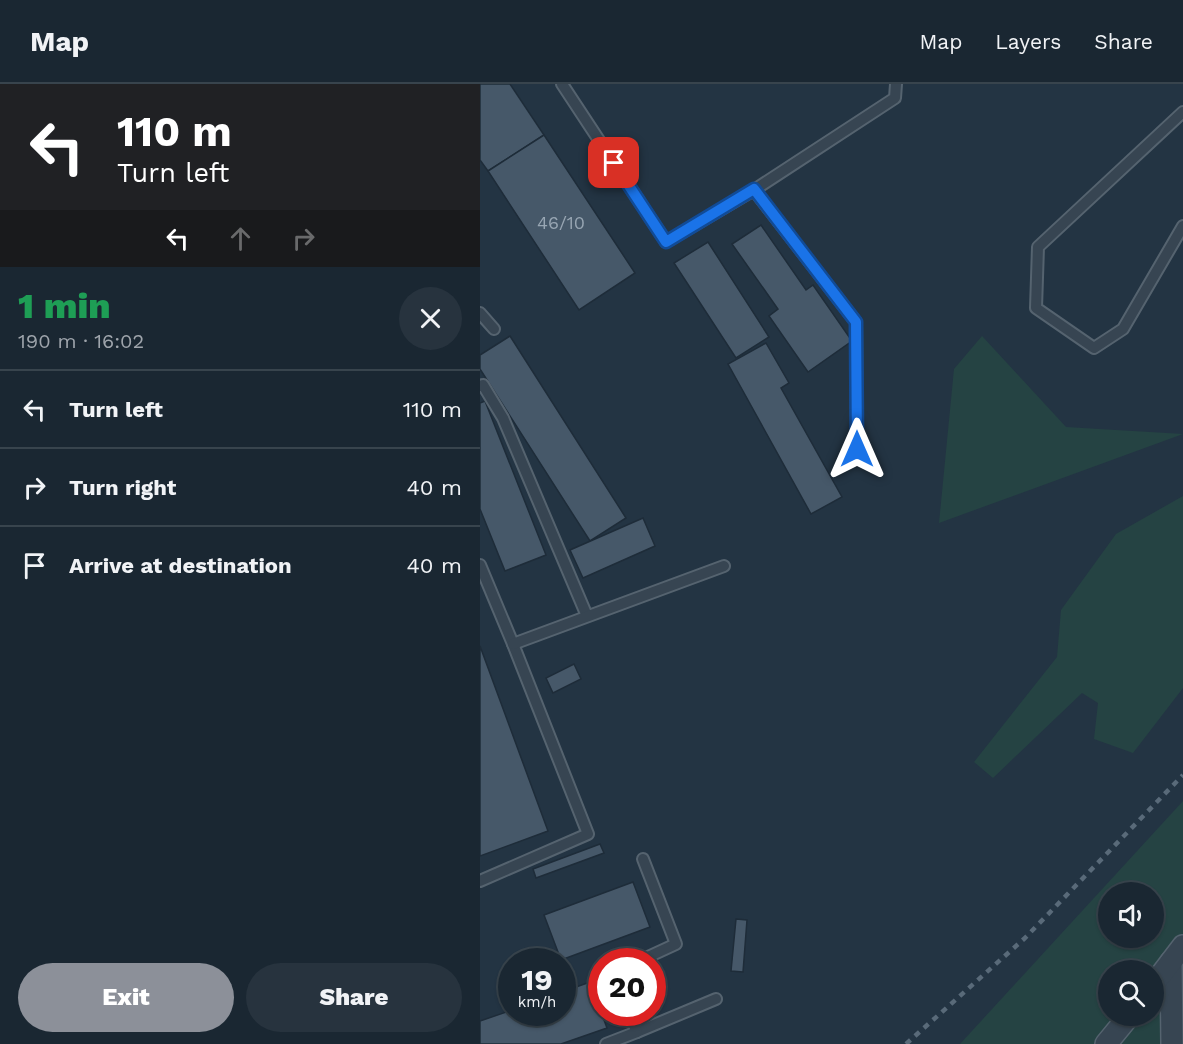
<!DOCTYPE html>
<meta charset="utf-8">
<style>
body{margin:0;font-family:"Work Sans",sans-serif;background:#27333e;color:#f1f3f6;height:100vh;display:flex;flex-direction:column;font-size:22px;white-space:nowrap}
*{box-sizing:border-box;margin:0}
p{font-size:20px;color:#9fa5ac}
.icon{flex:none;width:33px;height:33px;fill:none;stroke:currentColor;stroke-width:2;stroke-linecap:round;stroke-linejoin:round}
.map{position:relative;flex:1;overflow:hidden}
.sheet{display:flex;flex-direction:column;background:#1a2732;width:480px}
.sheet>*{flex:none}
.hud{background:#202124;color:#fff;overflow:hidden}
.buttons{position:absolute;left:618px;top:798px;display:grid;gap:12px}
.buttons a{display:grid;place-items:center;width:66px;height:66px;border-radius:50%;background:#1a2732;box-shadow:0 2px 4px #0004,0 0 0 2px #38444d;font-size:30px}
.speed{position:absolute;left:18px;top:864px;display:flex;gap:12px;font-size:30px;font-weight:700;text-align:center}
.speed>*{display:grid;place-content:center;width:78px;height:78px;border-radius:50%;background:#1a2732;box-shadow:0 2px 4px #0004,0 0 0 2px #38444d;line-height:1}
.speed small{font-size:15px;font-weight:400}
.speed .limit{border:9px solid #d22;background:#fff;color:#111}
.pin{position:absolute;display:grid;place-items:center;width:51px;height:51px;color:#fff;margin:-26px;border-radius:12px;box-shadow:0 3px 9px #0006}
.me{position:absolute;width:66px;margin:-33px;rotate:0deg;stroke-linejoin:round;filter:drop-shadow(0 0 4px #0008)}
.turn{display:flex;align-items:center;gap:21px;height:126px;padding:0 18px;font-size:27px}
.turn .icon{width:78px;height:78px;stroke-width:2.5}
.turn b{display:block;font-size:42px;line-height:51px}
.lanes{display:flex;align-items:center;height:57px;padding:0 18px;background:#0003;justify-content:center;gap:30px;direction:ltr}
.lanes .off{opacity:.35}
.round{display:grid;place-items:center;flex:none;width:63px;height:63px;border-radius:32px;background:#27333e}
.headline{display:flex;align-items:center;justify-content:space-between;height:102px;padding:0 18px}
h1{font-size:36px;font-weight:800;line-height:45px;color:#1e9e55}
.primary-button{display:flex;gap:12px;margin-top:auto;padding:12px 18px}
.primary-button a{flex:1;height:69px;border-radius:36px;background:#8c9099;color:#fff;font-size:24px;font-weight:800;line-height:69px;text-align:center}
.primary-button a+a{background:#27333e;color:#f1f3f6}
ul{padding:0;list-style:none}
li{display:flex;align-items:center;gap:18px;height:78px;padding:0 18px;border-top:2px solid #38444d}
li div{flex:1}
li b{display:block;font-size:22px}
li em{font-style:normal}
header{display:flex;align-items:center;gap:36px;box-sizing:border-box;height:84px;padding:0 30px;background:#1a2732;border-bottom:2px solid #38444d}
header strong{font-size:28px}
nav{display:flex;gap:33px;margin-inline-start:auto;font-size:21px}
main{display:flex;flex:1;min-height:0}
.map>svg:first-child{display:block}
</style>
<header>
<strong>Map</strong>
<nav><a>Map</a><a>Layers</a><a>Share</a></nav>
</header>
<main>
<section class="sheet">
<div class="hud">
<div class="turn"><svg class="icon" aria-label="left" viewBox="0 0 24 24"><path d="M17 20v-9H6M10 6l-5 5 5 5"/></svg><div><b>110 m</b>Turn left</div></div>
<div class="lanes"><svg class="icon" aria-label="left" viewBox="0 0 24 24"><path d="M17 20v-9H6M10 6l-5 5 5 5"/></svg><svg class="icon off" aria-label="ahead" viewBox="0 0 24 24"><path d="M12 20V5M6 11l6-6 6 6"/></svg><svg class="icon off" aria-label="right" viewBox="0 0 24 24"><path d="M7 20v-9h11M14 6l5 5-5 5"/></svg></div>
</div>
<div class="headline"><div><h1>1 min</h1><p>190 m · 16:02</p></div><a class="round"><svg class="icon" aria-label="close" viewBox="0 0 24 24"><path d="M6 6l12 12M18 6L6 18"/></svg></a></div>
<ul>
<li><svg class="icon" aria-label="left" viewBox="0 0 24 24"><path d="M17 20v-9H6M10 6l-5 5 5 5"/></svg><div><b>Turn left</b></div><em>110 m</em></li>
<li><svg class="icon" aria-label="right" viewBox="0 0 24 24"><path d="M7 20v-9h11M14 6l5 5-5 5"/></svg><div><b>Turn right</b></div><em>40 m</em></li>
<li><svg class="icon" aria-label="arrive" viewBox="0 0 24 24"><path d="M6 21V4h12l-3 4 3 4H6"/></svg><div><b>Arrive at destination</b></div><em>40 m</em></li>
</ul>
<div class="primary-button"><a>Exit</a><a>Share</a></div>
</section>
<div class="map">
<svg width="703" height="960" viewBox="0 0 703 960">
<rect width="100%" height="100%" fill="#233443"/>
<!-- green -->
<g fill="#254343" fill-rule="evenodd">
<polygon points="502,252 586,343 703,350 459,439 474,285"/>
<polygon points="703,412 703,604 653,669 614,655 618,619 602,609 513,694 494,678 577,573 581,526 636,450"/>
<path d="M703 717V960H480ZM628 808H674V854H628ZM628 886H674V932H628Z"/>
</g>
<!-- building -->
<g fill="#465869" stroke="#1e2c39" stroke-width="1.5">
<polygon points="0,0 30,0 64,51 8,87 0,76"/>
<polygon points="64,51 155,189 99,226 8,87"/>
<polygon points="281,141 326,206 333,201 372,257 328,288 289,232 298,225 252,160"/>
<polygon points="228,158 289,253 256,274 194,179"/>
<polygon points="30,252 146,434 110,457 0,285 0,271"/>
<polygon points="286,259 309,299 301,304 362,413 331,430 248,280"/>
<polygon points="5,317 66,471 25,487 0,425 0,319"/>
<polygon points="163,434 175,462 103,494 90,466"/>
<polygon points="0,562 68,747 0,772"/>
<polygon points="94,580 101,595 73,609 66,594"/>
<polygon points="120,760 124,769 56,794 53,785"/>
<polygon points="153,798 170,843 81,876 64,831"/>
<polygon points="256,835 267,836 263,888 251,887"/>
<polygon points="110,898 127,944 81,960 0,960 0,937 32,926 32,928 82,928 82,908"/>
</g>
<g fill="none" stroke-linecap="round" stroke-linejoin="round">
<defs>
<g id="lane">
<polyline points="82,0 186,158 274,106 415,14 416,0"/>
<polyline points="703,28 558,163 556,224 614,264 643,245 703,142"/>
<polyline points="274,106 376,238 377,365"/>
<polyline points="0,229 14,245"/>
<polyline points="0,302 3,301 23,334 107,532"/>
<polyline points="0,481 33,560 108,750 0,797"/>
<polyline points="33,560 244,482"/>
<polyline points="157,878 196,860 163,775"/>
<polyline points="157,948 236,915"/>
<polyline points="126,960 157,948 148,928"/>
</g>
<g id="street">
<polyline points="691,878 692,960"/>
<polyline points="674,900 703,862"/>
<polyline points="626,960 649,932"/>
</g>
</defs>
<!-- lane casing -->
<use href="#lane" stroke="#55636f" stroke-width="14"/>
<!-- street casing -->
<use href="#street" stroke="#55636f" stroke-width="24"/>
<!-- lane -->
<use href="#lane" stroke="#374552" stroke-width="10"/>
<!-- street -->
<use href="#street" stroke="#374552" stroke-width="21"/>
<!-- rail -->
<polyline stroke="#596a79" stroke-width="4.5" stroke-dasharray="6 6" stroke-linecap="butt" points="426,960 545,854 703,691"/>
</g>
<g fill="none" stroke-linecap="round" stroke-linejoin="round">
<defs>
<polyline id="route" points="134,79 186,158 274,105 376,238 377,365"/>
</defs>
<!-- route casing -->
<use href="#route" stroke="#114b97" stroke-width="15"/>
<!-- route -->
<use href="#route" stroke="#1a73e8" stroke-width="10"/>
</g>
<g text-anchor="middle" dominant-baseline="central" stroke-width="5" stroke-linejoin="round" paint-order="stroke">
<!-- number labels -->
<g font-size="18" fill="#98a6b3">
<text x="81" y="138">46/10</text>
</g>
</g>
</svg>
<div class="buttons">
<a><svg class="icon" aria-label="sound" viewBox="0 0 24 24"><path d="M4 9h4l5-4v14l-5-4H4zM17 9q2 3 0 6"/></svg></a>
<a><svg class="icon" aria-label="search" viewBox="0 0 24 24"><circle cx="10" cy="10" r="6"/><path d="M15 15l6 6"/></svg></a>
</div>
<div class="speed"><div>19<small>km/h</small></div><div class="limit">20</div></div>
<div class="pin" style="left:134px;top:79px;background:#d93025"><svg class="icon" aria-label="arrive" viewBox="0 0 24 24"><path d="M6 21V4h12l-3 4 3 4H6"/></svg></div>
<svg class="me" style="left:377px;top:365px" viewBox="-20 -20 40 40"><path d="M0-17L14 15 0 8-14 15z" fill="#1a73e8" stroke="#fff" stroke-width="4"/></svg>
</div>
</main>
